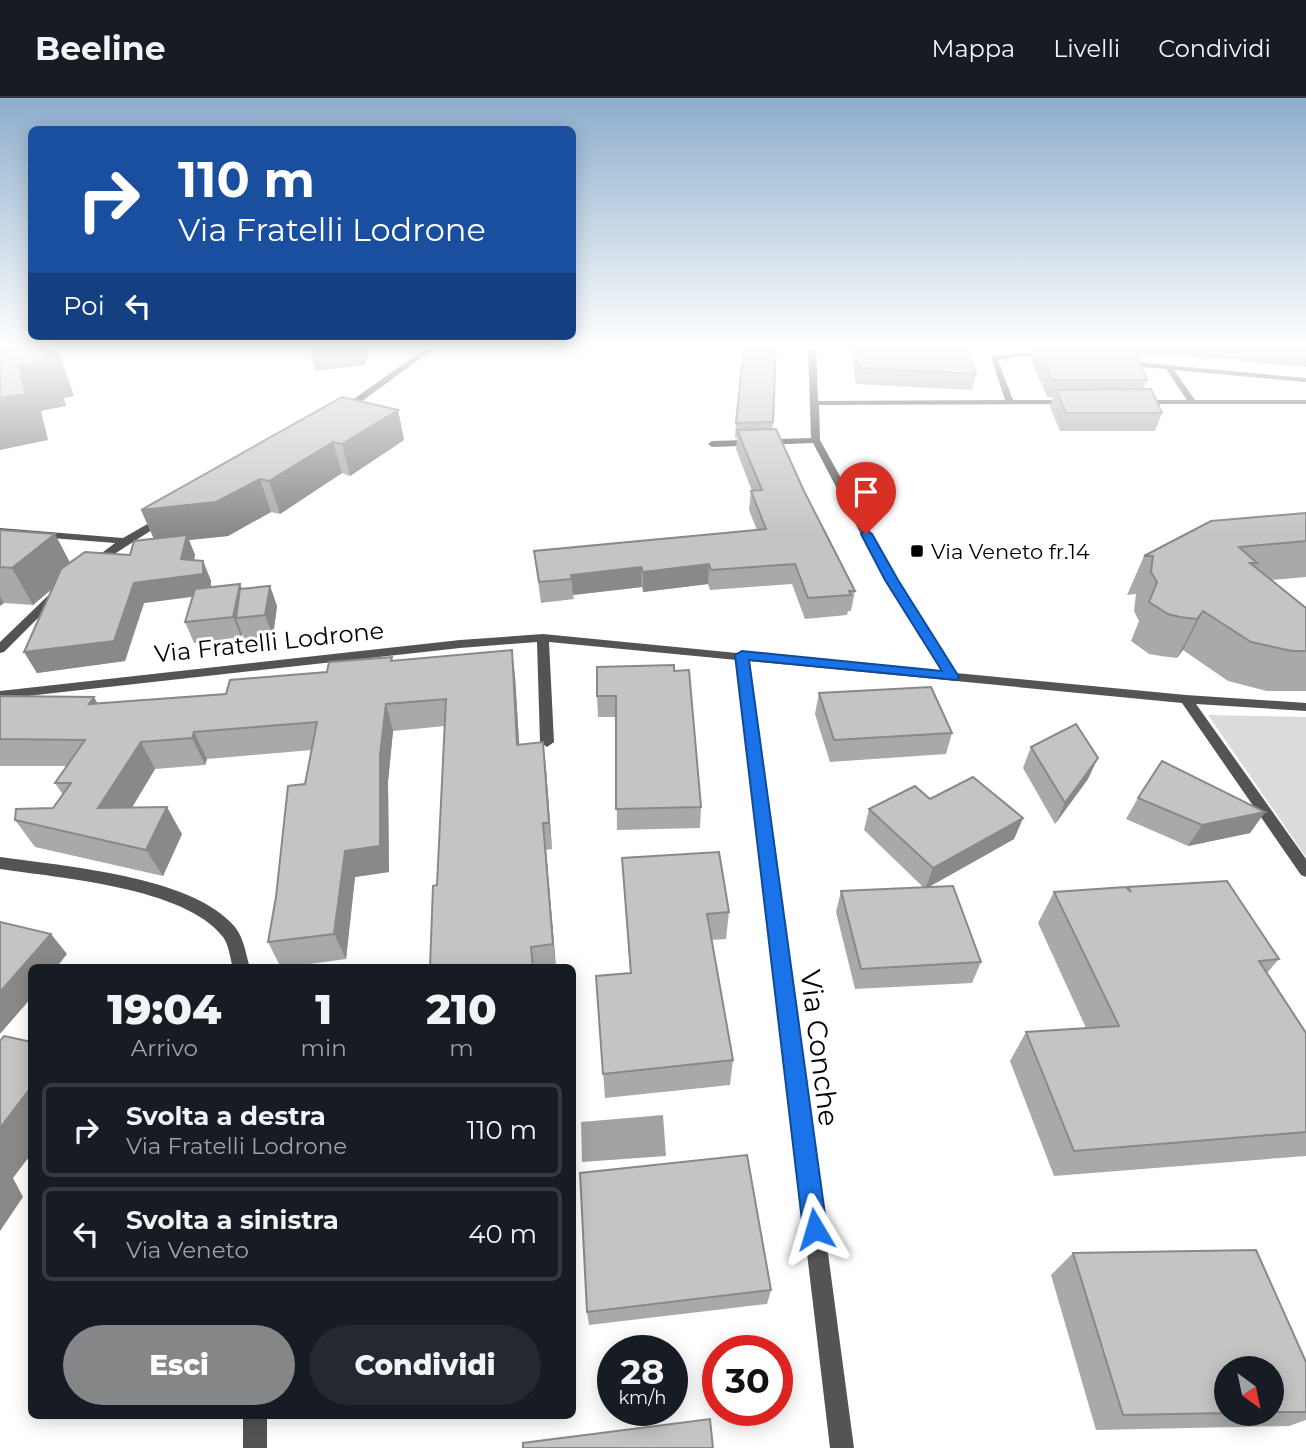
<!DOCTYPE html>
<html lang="it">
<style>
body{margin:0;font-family:Montserrat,sans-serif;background:#242831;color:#f1f3f6;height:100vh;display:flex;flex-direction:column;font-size:26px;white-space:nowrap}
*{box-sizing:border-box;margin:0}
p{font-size:23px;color:#9ea1a6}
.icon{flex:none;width:38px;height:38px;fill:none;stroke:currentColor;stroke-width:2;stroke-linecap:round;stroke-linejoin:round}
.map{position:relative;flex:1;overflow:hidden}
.details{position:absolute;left:28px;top:866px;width:548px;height:455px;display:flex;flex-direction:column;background:#171b24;border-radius:10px;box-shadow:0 4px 18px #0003}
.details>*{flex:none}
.hud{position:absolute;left:28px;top:28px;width:548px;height:214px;border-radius:10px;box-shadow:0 4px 18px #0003;background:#1a4fa0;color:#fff;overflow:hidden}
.needle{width:46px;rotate:147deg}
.fabs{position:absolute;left:1214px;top:1258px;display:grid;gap:14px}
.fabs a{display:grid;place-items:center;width:70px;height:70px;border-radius:50%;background:#171b24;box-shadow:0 4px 18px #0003;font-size:35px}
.speed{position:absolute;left:597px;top:1237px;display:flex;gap:14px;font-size:35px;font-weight:700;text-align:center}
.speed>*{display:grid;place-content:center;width:91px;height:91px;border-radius:50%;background:#171b24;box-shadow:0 4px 18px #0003;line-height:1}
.speed small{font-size:18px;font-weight:400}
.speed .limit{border:10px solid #d22;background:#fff;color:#111}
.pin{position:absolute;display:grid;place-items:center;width:60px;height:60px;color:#fff;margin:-72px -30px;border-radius:50% 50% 50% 0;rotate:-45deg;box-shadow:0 0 7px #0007}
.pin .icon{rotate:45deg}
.me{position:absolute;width:77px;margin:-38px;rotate:353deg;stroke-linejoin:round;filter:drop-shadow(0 0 5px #0008)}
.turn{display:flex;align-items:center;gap:24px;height:147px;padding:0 35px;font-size:32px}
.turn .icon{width:91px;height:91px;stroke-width:2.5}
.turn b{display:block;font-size:49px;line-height:60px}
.then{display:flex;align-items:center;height:66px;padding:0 35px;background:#0003;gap:14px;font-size:26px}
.eta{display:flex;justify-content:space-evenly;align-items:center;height:119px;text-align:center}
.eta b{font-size:42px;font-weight:800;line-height:49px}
.primary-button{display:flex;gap:14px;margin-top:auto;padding:14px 35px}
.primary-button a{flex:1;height:80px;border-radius:42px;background:#858687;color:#fff;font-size:28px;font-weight:800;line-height:80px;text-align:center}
.primary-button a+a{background:#242831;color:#f1f3f6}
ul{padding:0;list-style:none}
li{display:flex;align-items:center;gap:21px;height:94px;margin:0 14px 10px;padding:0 21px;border:4px solid #363941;border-radius:10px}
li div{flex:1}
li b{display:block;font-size:26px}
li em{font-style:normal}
header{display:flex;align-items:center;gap:42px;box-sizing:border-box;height:98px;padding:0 35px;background:#171b24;border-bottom:2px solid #363941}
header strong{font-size:33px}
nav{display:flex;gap:38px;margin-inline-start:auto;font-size:24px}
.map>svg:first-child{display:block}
</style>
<header>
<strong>Beeline</strong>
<nav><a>Mappa</a><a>Livelli</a><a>Condividi</a></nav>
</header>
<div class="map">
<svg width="1306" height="1350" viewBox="0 0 1306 1350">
<rect width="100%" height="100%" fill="#fff"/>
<!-- green -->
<polygon fill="#dbdbdb" points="1208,617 1306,619 1306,759"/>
<!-- water -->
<polygon fill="#a2a2a2" points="663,1017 666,1058 582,1064 581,1024"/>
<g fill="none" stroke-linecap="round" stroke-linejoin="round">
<!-- minor -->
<g fill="#545454" fill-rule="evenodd">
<polygon points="430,247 439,247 347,314 341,314 341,310"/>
<polygon points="808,247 816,247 818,303 1005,302 991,259 1022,254 1054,258 1050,260 1022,258 998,262 1013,302 1073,302 1073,306 819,307 820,342 897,482 956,575 1186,597 1306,605 1306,613 1196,606 1306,761 1306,779 1301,777 1182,605 749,563 854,1350 830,1350 737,562 549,544 554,644 547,649 540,644 537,544 460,550 0,601 0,593 460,542 543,536 737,555 742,553 747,556 943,574 885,482 813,345 712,349 708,346 712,343 811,340"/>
<polygon points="1123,263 1306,280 1306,284 1174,272 1195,302 1306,302 1306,306 1136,306 1136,302 1187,302 1166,271 1120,267 1120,263"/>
<polygon points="165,416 169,417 169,421 94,469 89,466 90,464 115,445 0,436 0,430 123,440"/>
<polygon points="59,490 63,491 63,495 4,554 0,555 0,544 55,491"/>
<path d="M0 759C63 768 193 778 235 829 244 840 246 857 250 870H233C230 860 229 847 223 839 185 789 59 780 0 771Z"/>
<rect x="243" y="1318" width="24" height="32"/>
</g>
</g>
<!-- wall -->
<g fill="#a9a9a9" fill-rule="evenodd">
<polygon points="850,247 967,247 976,276 972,292 856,286"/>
<polygon points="1026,247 1306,247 1306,269 1239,263 1238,261 1136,257 1147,282 1144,291 1162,315 1155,333 1060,333 1050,309 1053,299 1047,299 1031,261 1034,252 1028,251"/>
<polygon points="398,312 404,342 350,378 342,375 280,416 271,414 228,438 189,442 195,457 194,462 203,463 211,483 211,489 242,491 270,488 277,508 273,538 244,541 242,536 241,539 194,545 185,524 192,499 144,505 125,563 37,575 24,554 52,491 33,507 4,505 0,508 0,432 70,464 130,457 154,441 141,412"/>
<polygon points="773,324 772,331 855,493 851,513 848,513 847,517 805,521 792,486 710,492 708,486 643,494 642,489 573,497 574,501 541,505 534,453 757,432 749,412 751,393 752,393 736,351 737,340 735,340 736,325"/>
<polygon points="1306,415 1306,479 1272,482 1306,510 1306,593 1267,593 1228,583 1183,552 1177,560 1161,558 1149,556 1131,543 1139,523 1134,513 1136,496 1127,497 1144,458"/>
<polygon points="392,559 392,563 515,578 519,646 543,644 546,671 552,751 546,752 556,870 430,870 437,787 445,628 393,633 388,684 389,774 355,779 346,861 281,870 268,844 305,686 312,652 207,661 205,667 155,671 132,710 182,736 163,778 35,749 15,722 53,710 63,697 55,685 67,668 0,668 0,598 97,606 226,596"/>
<polygon points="674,573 701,709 700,730 617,732 616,619 598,619 597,598"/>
<polygon points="819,595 952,635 946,656 830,664 815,616"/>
<polygon points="1031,649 1088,681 1055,726 1023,670"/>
<polygon points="1138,700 1265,714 1250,735 1188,748 1126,721"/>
<polygon points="930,701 1023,720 1014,741 929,789 981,864 972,885 855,891 836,814 841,793 923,789 864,732 869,711"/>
<polygon points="622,760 729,814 726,841 712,842 733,962 730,987 605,1000 596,878 630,875"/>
<polygon points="1128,789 1279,861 1267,875 1306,935 1306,1058 1054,1078 1010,963 1026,934 1086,930 1038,825 1054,794 1127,791"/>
<path d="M1073 1155 1306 1264V1322L1289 1328 1096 1332 1051 1177ZM1227 1270H1272V1316H1227Z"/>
<polygon points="771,1192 767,1206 589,1227 587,1214"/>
</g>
<!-- shaded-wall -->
<g fill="#898989">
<polygon points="52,247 57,247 74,298 64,300 66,308 41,313 48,342 0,352 0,300 19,268 43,255"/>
<polygon points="334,247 370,247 365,267 315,273 309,250"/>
<polygon points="398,312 404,342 350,378 342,346"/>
<polygon points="333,344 342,375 280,416 269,383"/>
<polygon points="260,381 271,414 228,438 189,442 195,457 191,478 203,463 211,483 211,496 144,505 125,563 37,575 24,554 134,485 156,445 141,412"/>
<polygon points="55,436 74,472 33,507 12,470"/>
<polygon points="709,466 708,486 643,494 643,474"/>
<polygon points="641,469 642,489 573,497 571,477"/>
<polygon points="240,486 248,507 236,520 242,536 241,539 233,519"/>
<polygon points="270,488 277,508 273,538 265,517"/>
<polygon points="0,498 4,505 0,508"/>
<polygon points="1203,513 1183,552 1177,560 1197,521"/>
<polygon points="512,552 515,578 521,673 517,647"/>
<polygon points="94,599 109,626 89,606"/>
<polygon points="386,606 393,633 388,684 389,774 355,779 346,861 334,836 345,753 380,657"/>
<polygon points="194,634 207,661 205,667 192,640"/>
<polygon points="141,644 155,671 115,737 98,710"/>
<polygon points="543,644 546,671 552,751 549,725"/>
<polygon points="1098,660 1088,681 1055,726 1065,705"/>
<polygon points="167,709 182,736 163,778 146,752"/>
<polygon points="1265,714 1250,735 1188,748 1202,727"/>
<polygon points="1023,720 1014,741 925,791 933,770"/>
<polygon points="543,725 546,752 556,870 553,846"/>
<polygon points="51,836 67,856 56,870 32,870 32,899 0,936 0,894"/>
<polygon points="32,988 32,1055 13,1080 23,1099 0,1133 0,1030"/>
</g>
<!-- building -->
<g fill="#c4c4c4" stroke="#898989" stroke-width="2">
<polygon points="0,247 52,247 54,254 43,255 45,263 19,268 26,296 0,300"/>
<polygon points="310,247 334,247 309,250"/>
<polygon points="744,247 776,247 773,324 736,325"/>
<polygon points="855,247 967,247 976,276 859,270"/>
<polygon points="1037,247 1067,247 1135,253 1147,282 1052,282"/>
<polygon points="1246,247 1306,247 1306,252"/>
<polygon points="1151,291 1162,315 1066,315 1056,292"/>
<polygon points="342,299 398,312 342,346 333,344 269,383 260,381 216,404 141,412"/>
<polygon points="776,331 804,393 855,493 849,493 851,497 808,500 795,466 711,472 709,466 643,474 641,469 571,477 572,481 539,484 534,453 766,431 751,393 762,392 737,332"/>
<polygon points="1306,415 1306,443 1239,449 1257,465 1250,465 1306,510 1306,553 1292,553 1251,544 1203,513 1197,521 1180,519 1168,516 1149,504 1157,484 1151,474 1153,458 1144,458 1211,423"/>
<polygon points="0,432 55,436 12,470 0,469"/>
<polygon points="187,437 181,461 203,463 203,476 134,485 114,543 24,554 61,471 85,454 130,457 134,443"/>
<polygon points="240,486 233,519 185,524 195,491"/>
<polygon points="270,488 265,517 236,520 240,491"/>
<polygon points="512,552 517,647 543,644 549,725 543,725 553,846 531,849 533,870 430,870 433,788 437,787 446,601 386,606 380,657 380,748 345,753 334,836 268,844 276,799 288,688 305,686 317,624 194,634 192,640 141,644 98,710 167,709 146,752 15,722 16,711 53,710 71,685 55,685 85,642 0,641 0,598 94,599 89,606 226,596 230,582 327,574 329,564 392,559 391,563"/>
<polygon points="674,567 674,573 689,572 701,709 616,711 616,598 597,598 597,569"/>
<polygon points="931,589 952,635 834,642 819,595"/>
<polygon points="1076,626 1098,660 1065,705 1031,649"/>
<polygon points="1162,663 1265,714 1202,727 1138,700"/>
<polygon points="973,679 1023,720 933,770 869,711 915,688 930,701"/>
<polygon points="719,754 729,814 707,816 733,962 603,976 596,878 631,875 622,760"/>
<polygon points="1227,783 1279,861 1259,863 1306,935 1306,1034 1074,1053 1026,934 1119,928 1054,794 1126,789 1131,794 1128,789"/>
<polygon points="953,788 981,864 861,871 841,793"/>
<polygon points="0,824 51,836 0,894"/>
<polygon points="4,938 32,944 32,988 0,1030 0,943"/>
<polygon points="747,1057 771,1192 587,1214 580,1075"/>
<polygon points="1256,1152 1306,1264 1306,1314 1272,1314 1272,1270 1227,1270 1227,1315 1123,1317 1073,1155"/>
<polygon points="710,1321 713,1350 523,1350 523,1345"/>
</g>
<!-- sky -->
<linearGradient id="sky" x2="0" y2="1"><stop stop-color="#8cadcc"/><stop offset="0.57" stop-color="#fff"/><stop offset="1" stop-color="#fff" stop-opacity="0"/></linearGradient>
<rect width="1306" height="436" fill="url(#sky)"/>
<!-- route -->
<polygon fill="#1a73e8" stroke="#114b97" stroke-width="2" points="866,432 872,436 898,482 959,579 957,582 749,562 827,1131 823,1140 815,1143 806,1140 803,1131 735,557 742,553 942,573 885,482 861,436"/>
<!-- markers -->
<rect fill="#000" stroke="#fff" stroke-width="2.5" x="910" y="446" width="14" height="14" rx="3.5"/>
<g text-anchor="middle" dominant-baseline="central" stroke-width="6" stroke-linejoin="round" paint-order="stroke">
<!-- far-poi labels -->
<g font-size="21" fill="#000" stroke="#fff" text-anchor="start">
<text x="931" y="453">Via Veneto fr.14</text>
</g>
<!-- street labels -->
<g font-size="24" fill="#000" stroke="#fff">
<text transform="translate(269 544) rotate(-6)">Via Fratelli Lodrone</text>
</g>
<!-- near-street labels -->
<g font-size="28" fill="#000" stroke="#fff">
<text transform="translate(820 950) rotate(83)">Via Conche</text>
</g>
</g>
</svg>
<div class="fabs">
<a><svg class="needle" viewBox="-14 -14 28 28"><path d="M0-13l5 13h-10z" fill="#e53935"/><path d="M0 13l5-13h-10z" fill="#9ea1a6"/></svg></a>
</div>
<div class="speed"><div>28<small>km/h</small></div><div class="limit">30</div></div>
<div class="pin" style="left:866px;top:436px;background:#d93025"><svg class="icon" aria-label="arrive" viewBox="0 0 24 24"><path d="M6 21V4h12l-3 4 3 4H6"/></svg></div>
<svg class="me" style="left:815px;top:1131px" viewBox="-20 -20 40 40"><path d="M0-17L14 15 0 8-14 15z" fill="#1a73e8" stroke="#fff" stroke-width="4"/></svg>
<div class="hud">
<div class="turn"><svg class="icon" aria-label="right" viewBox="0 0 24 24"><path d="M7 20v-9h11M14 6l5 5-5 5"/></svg><div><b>110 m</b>Via Fratelli Lodrone</div></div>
<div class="then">Poi<svg class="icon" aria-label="left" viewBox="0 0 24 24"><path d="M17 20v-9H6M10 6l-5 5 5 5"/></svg></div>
</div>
<section class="details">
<div class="eta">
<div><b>19:04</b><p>Arrivo</p></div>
<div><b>1</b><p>min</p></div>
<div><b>210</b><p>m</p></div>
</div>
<ul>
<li><svg class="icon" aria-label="right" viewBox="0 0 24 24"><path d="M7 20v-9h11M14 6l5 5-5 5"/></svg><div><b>Svolta a destra</b><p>Via Fratelli Lodrone</p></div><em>110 m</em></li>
<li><svg class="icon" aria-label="left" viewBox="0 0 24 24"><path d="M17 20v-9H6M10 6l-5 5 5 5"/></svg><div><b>Svolta a sinistra</b><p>Via Veneto</p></div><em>40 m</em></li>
</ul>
<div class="primary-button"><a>Esci</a><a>Condividi</a></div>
</section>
</div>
